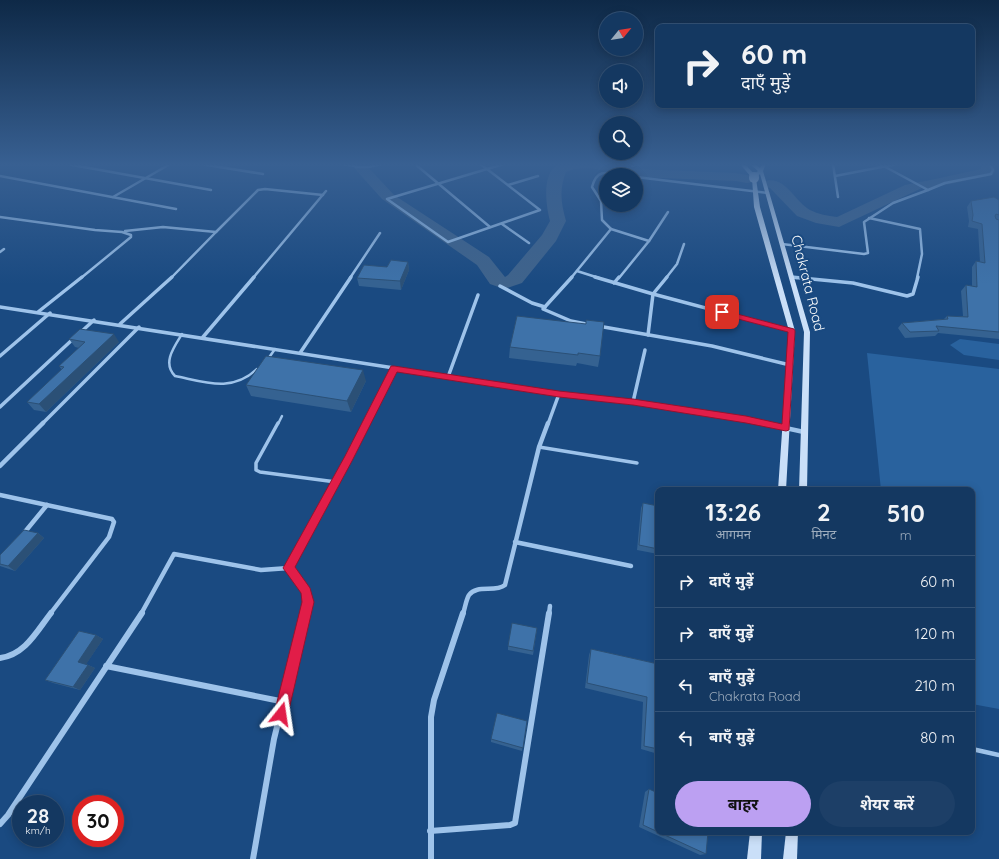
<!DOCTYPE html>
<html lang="hi">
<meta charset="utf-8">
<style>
body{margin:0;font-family:Quicksand,"Noto Sans Devanagari",sans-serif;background:#1d3f67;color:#f1f3f6;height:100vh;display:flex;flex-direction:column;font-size:15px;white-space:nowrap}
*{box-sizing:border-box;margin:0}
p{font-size:13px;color:#9dacbd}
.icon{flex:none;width:22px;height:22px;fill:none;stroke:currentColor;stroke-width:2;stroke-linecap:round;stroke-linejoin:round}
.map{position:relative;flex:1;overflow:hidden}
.side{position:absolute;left:655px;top:487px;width:320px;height:348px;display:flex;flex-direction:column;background:#143861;border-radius:8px;box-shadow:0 2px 10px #0003,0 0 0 1px #335276}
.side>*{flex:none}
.top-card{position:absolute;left:655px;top:24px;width:320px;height:84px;border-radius:8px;box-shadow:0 2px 10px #0003,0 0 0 1px #335276;background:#143861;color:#f1f3f6;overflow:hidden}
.needle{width:26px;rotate:60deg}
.controls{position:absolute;left:599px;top:12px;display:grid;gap:8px}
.controls a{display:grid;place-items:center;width:44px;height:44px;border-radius:50%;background:#143861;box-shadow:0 2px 10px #0003,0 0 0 1px #335276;font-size:20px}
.speed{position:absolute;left:12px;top:795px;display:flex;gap:8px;font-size:20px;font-weight:700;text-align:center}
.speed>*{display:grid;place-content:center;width:52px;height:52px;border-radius:50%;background:#143861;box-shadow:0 2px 10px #0003,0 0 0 1px #335276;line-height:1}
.speed small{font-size:10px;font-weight:400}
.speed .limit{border:6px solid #d22;background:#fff;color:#111}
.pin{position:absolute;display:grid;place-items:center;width:34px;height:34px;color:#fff;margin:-17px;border-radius:8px;box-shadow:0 2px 6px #0006}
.me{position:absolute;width:44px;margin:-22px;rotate:15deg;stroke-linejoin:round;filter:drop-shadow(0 0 3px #0008)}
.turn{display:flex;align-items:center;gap:14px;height:84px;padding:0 20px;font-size:18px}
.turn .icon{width:52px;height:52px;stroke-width:2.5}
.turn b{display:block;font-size:28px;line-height:34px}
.eta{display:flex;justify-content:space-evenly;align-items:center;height:68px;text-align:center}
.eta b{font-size:24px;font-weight:700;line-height:28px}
.primary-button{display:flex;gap:8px;margin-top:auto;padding:8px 20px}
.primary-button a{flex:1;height:46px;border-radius:24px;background:#bca0f2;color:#111;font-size:16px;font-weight:700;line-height:46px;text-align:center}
.primary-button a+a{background:#1d3f67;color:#f1f3f6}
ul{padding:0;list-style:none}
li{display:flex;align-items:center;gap:12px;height:52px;padding:0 20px;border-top:1px solid #335276}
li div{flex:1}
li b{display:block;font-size:15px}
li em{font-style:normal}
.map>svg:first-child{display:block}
</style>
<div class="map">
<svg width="999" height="859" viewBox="0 0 999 859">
<rect width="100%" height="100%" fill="#1a4a81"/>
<!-- green -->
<g fill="#29629e">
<polygon points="960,339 999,344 999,360 964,355 950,345"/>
<polygon points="867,353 999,369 999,709 972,704 972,490 881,490"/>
</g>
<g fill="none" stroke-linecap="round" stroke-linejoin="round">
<!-- river -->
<g fill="#3f638b" fill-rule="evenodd">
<path d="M559 164H613L637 169 736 173 752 176 754 179 752 182 747 183 736 181 637 177 636 175C614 175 587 162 566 172 559 190 561 203 566 221L556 241 522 283 504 289 490 284 477 265 382 199 355 169 357 166 362 165 367 166 394 195 489 257 505 277 508 275 542 235 550 221C546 206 541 172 559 164Z"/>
<path d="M981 164H995V172L993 175 926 189 922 188 839 227 816 223 797 216 770 188 765 187 763 184 765 181C786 176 794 201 810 210 818 214 828 216 837 217L905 185C913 183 919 182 926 181L981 169Z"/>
</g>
<!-- lane-far2 -->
<g stroke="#9ec3ea" stroke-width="2.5">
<path d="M182 334C174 347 162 363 175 376 205 382 232 393 257 369"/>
<polyline points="268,359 275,349"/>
<polyline points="278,424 282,416"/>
</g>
<!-- lane-far1 -->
<g stroke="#9ec3ea" stroke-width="3.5">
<polyline points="278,423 256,463 256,470 260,472 336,482"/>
<polyline points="539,447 637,463"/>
</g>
<!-- lane -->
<polyline stroke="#9ec3ea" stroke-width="4.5" points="972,749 999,755"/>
<!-- street-far3 -->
<g stroke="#9ec3ea" stroke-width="2.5">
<polyline points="67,164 211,190"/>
<polyline points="201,164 263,174"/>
<polyline points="341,164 355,166"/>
<polyline points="354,164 356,167 368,167 382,164"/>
<polyline points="415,164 490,227"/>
<polyline points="480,164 487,169"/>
<polyline points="833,164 838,197"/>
<polyline points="632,166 638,164"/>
<polygon points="487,169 540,210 448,242 387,199"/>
<polyline points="487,169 504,164"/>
<polyline points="0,176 176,209"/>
<polyline points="835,176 897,164"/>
<polyline points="636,177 768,193"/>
<polyline points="508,185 538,176"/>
<polyline points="928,190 945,183 991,174 993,170 990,164"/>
<polyline points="113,197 170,164"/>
<polyline points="0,217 95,230 122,232 131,235 131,237 81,278"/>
<polyline points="869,218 920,229 922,254 917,278"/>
<polyline points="502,224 529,243"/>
<polyline points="611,229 649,241 619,278"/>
<polyline points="125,231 163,227 216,232 258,190 265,189 323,195"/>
<polyline points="649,241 668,212"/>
<polyline points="782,244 864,254 868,253 864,222 893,203 928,190 880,164"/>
<polyline points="0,252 4,249"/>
<polyline points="577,271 599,278"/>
<polyline points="791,277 797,278"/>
<polyline points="171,278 216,232"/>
<polyline points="253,278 326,191"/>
<polyline points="350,278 380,233"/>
<path d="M571 278 611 229 602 220 601 201 592 187C597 167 610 173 626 175"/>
<polyline points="666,278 677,264 684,244"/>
</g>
<!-- street-far2 -->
<g stroke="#9ec3ea" stroke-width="3.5">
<polyline points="572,277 543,309 571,321 586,324"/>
<polyline points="595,277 653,294 792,331"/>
<polyline points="791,277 853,283 907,296 913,294 918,277"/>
<polyline points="614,283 619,277"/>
<polyline points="500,286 532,303 545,307"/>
<polyline points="0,307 394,368"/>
<polyline points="38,312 82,277"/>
<polyline points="120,324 172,277"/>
<polyline points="598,326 712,346 790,365"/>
<polyline points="81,332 94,320"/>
<polyline points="648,335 653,294 667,277"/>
<polyline points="203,337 254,277"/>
<polyline points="300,353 351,277"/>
<polyline points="0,356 50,313"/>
<polyline points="448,377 478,295"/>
<polyline points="633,402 645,350"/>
<polyline points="0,407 73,339"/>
<polyline points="42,424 139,327"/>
<polyline points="366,424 394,368 559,394"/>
<polyline points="548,424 559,394 682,409 767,424"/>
</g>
<!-- street-far1 -->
<g stroke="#9ec3ea" stroke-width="4.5">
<polyline points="762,423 804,432"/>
<polyline points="0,466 43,423"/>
<polyline points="0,495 112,519 114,522 109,537 50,614"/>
<polyline points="24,533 47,505"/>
<polyline points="515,542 631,566"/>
<polyline points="141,614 174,554 261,570 289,568"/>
<path d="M305 614C311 591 301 585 289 568L367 423"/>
<path d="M463 614C465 608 466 600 469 595 477 584 495 593 505 585L539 447 548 423"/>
<polyline points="549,614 550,606"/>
</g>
<!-- street -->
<g stroke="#9ec3ea" stroke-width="6">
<path d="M0 658C25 655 37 631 51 613"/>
<polyline points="106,666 285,702"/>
<polyline points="0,824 8,815 142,613"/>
<polyline points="430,831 510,825 515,823 549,613"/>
<polyline points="253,859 274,739 305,613"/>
<polyline points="431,859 431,717 434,700 463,613"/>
</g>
<!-- secondary -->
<g fill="#cadff8" fill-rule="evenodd">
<polygon points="740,164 745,164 754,174 758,171 750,164 755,164 760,168 762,164 766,164 763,171 810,332 807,490 799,490 804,332 760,174 756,178 760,207 795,331 786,490 778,490 789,331 754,207 752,178"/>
<polygon points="750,832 762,832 761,859 747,859"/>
<polygon points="786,832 798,832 797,859 783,859"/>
</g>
<!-- primary -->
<polyline stroke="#e2eeff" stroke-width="10" points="754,178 754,177"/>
</g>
<!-- wall -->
<g fill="#356291">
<polygon points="947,164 965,164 952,167"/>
<polygon points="999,200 999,339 938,333 935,336 905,338 898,328 902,323 944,319 947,316 963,316 961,291 966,285 972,286 972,267 976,261 980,262 978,229 968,227 969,221 967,207 971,201"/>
<polygon points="408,262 409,270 401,290 359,286 357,278 387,267"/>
<polygon points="517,316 600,356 598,367 577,363 576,366 509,358 510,347"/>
<polygon points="69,339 119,342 46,412 34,410 27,402 62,370 59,366 79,348 75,347"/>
<polygon points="366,381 351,412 251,396 246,385"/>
<polygon points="643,503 658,506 658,554 637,550 641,508"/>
<polygon points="38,533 44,538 15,571 0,566 0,555"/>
<polygon points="537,628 533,655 508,650 508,646"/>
<polygon points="96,635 103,639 86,664 95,668 80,690 53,683 45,680"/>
<polygon points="591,649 658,664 658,754 641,749 643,702 585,688 589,655"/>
<polygon points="527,721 522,751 491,742 491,739"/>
<polygon points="649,789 706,854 700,855 639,827 645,792"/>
</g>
<!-- shaded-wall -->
<g fill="#2b5076">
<polygon points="953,164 965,164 952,167"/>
<polygon points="408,262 409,270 401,290 400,281"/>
<polygon points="114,334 119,342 46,412 39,404"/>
<polygon points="363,370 366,381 351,412 347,401"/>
<polygon points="38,533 44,538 15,571 8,566"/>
<polygon points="96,635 103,639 85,666 78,662"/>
<polygon points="88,665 95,668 80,690 73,687"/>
</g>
<!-- building -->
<g fill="#3e72a9" stroke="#2b5076">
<polygon points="994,197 999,200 999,215 996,214 995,216 996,219 999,220 999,332 936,326 939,331 910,332 902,323 948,319 947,316 968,317 966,285 977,287 976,261 985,263 982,224 972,221 973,215 971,201"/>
<polygon points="391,260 408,262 400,281 357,278 364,265 387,267"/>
<polygon points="517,316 586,324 586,320 604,322 600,356 578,353 578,355 510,347"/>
<polygon points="80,329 114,334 39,404 27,402 64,367 59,366 85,342 69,339"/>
<polygon points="266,356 363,370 347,401 246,385"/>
<polygon points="643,503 658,506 658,549 639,545"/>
<polygon points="24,530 38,533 8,566 0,564 0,555"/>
<polygon points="512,623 537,628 533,651 508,646"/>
<polygon points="79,631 96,635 78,662 88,665 73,687 45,680"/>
<polygon points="591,649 658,664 658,749 644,746 647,697 587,683"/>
<polygon points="497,713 527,721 523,748 491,739"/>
<polygon points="649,789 658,793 658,832 708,832 706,854 643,825"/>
</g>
<!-- sky -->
<linearGradient id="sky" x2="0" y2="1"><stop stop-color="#0e2947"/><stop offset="0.58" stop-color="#386092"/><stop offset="1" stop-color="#386092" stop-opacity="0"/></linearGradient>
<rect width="999" height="284" fill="url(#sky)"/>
<!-- route -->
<polygon fill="#e11d48" stroke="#92132f" points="722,310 794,329 795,331 789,430 786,431 746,423 633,405 559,397 397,372 352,461 295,567 310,588 314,602 288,714 286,719 281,721 276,719 274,714 302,602 301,593 283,568 345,456 391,366 394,366 559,391 633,399 746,416 782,424 788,332 719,314 718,312"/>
<g text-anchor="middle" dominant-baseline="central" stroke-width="4" stroke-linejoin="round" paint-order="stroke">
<!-- street labels -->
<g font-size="14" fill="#fff" stroke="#1a4a81">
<text transform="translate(808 283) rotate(76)">Chakrata Road</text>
</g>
</g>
</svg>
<div class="controls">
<a><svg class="needle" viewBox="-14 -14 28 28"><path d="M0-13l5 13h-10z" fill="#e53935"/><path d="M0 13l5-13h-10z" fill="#9dacbd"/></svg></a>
<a><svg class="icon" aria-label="sound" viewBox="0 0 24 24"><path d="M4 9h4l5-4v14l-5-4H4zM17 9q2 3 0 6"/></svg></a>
<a><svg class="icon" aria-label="search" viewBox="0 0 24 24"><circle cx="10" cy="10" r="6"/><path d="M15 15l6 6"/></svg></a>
<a><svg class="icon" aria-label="layers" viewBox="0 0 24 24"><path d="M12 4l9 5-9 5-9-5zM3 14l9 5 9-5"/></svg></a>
</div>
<div class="speed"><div>28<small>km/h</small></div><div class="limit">30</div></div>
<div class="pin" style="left:722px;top:312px;background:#d93025"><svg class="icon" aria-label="arrive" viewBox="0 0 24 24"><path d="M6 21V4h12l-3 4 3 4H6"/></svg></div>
<svg class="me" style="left:281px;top:714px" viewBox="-20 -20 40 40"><path d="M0-17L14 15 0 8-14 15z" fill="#e11d48" stroke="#fff" stroke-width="4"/></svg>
<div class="top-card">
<div class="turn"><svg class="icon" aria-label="right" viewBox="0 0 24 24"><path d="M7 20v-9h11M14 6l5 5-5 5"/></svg><div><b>60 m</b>दाएँ मुड़ें</div></div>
</div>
<section class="side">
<div class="eta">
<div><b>13:26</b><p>आगमन</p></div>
<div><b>2</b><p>मिनट</p></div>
<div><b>510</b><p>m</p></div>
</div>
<ul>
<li><svg class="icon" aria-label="right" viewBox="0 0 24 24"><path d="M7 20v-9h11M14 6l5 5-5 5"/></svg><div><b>दाएँ मुड़ें</b></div><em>60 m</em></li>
<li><svg class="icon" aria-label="right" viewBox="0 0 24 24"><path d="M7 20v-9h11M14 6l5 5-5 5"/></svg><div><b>दाएँ मुड़ें</b></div><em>120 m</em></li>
<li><svg class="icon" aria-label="left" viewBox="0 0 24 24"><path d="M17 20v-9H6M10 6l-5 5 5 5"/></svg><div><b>बाएँ मुड़ें</b><p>Chakrata Road</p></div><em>210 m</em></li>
<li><svg class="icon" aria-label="left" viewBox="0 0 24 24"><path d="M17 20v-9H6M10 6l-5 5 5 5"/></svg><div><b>बाएँ मुड़ें</b></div><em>80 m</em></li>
</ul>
<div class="primary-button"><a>बाहर</a><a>शेयर करें</a></div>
</section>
</div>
